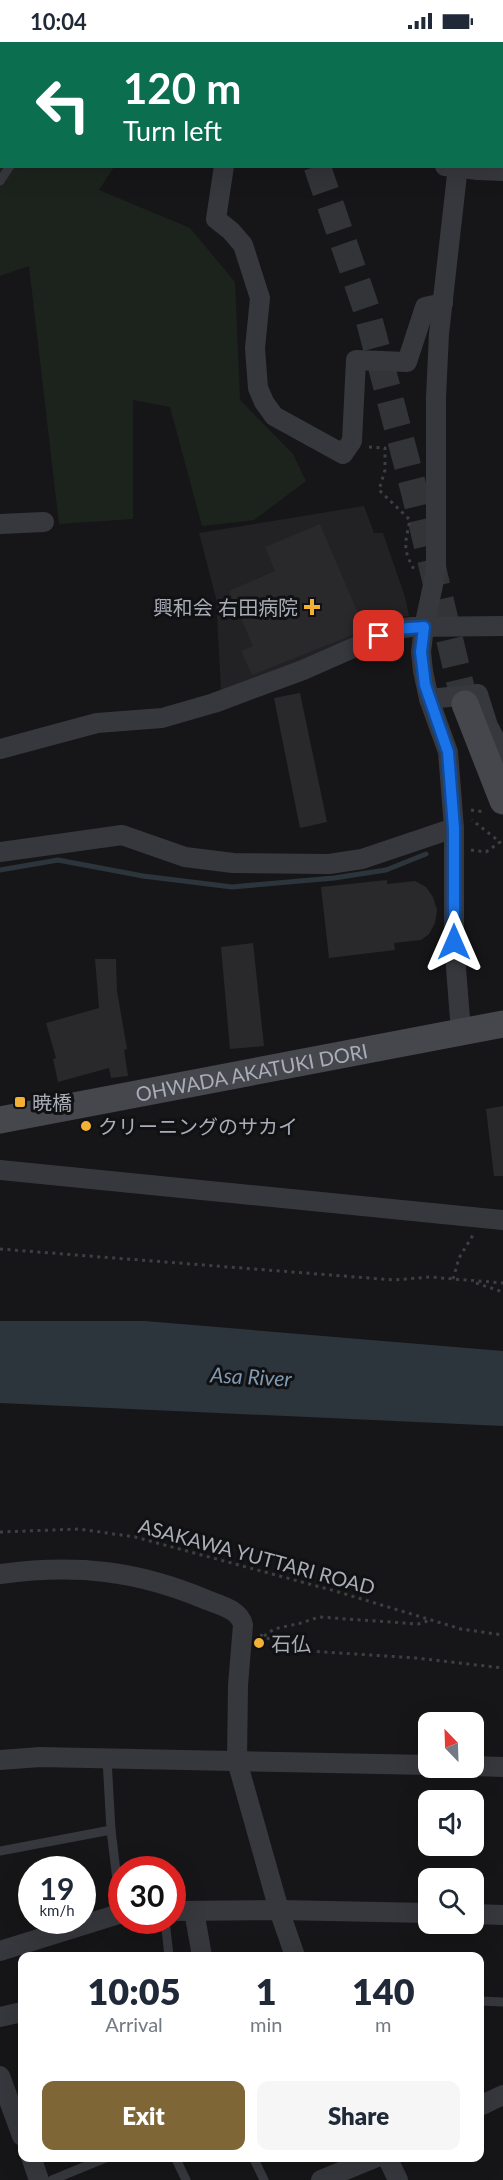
<!DOCTYPE html>
<meta charset="utf-8">
<style>
body{margin:0;font-family:Lato,"Noto Sans JP",sans-serif;background:#f6f6f7;color:#1f2937;height:100vh;display:flex;flex-direction:column;font-size:22px;white-space:nowrap}
*{box-sizing:border-box;margin:0}
p{font-size:20px;color:#747a83}
.icon{flex:none;width:33px;height:33px;fill:none;stroke:currentColor;stroke-width:2;stroke-linecap:round;stroke-linejoin:round}
.map{position:relative;flex:1;overflow:hidden}
.panel{position:absolute;left:18px;top:1910px;width:466px;height:210px;display:flex;flex-direction:column;background:#fff;border-radius:12px;box-shadow:0 6px 24px #0002}
.panel>*{flex:none}
.hud{position:absolute;left:0px;top:0px;width:504px;height:126px;box-shadow:0 6px 24px #0002;background:#0b6e4f;color:#fff;overflow:hidden}
.needle{width:39px;rotate:337deg}
.controls{position:absolute;left:418px;top:1670px;display:grid;gap:12px}
.controls a{display:grid;place-items:center;width:66px;height:66px;border-radius:12px;background:#fff;box-shadow:0 6px 24px #0002;font-size:30px}
.speed{position:absolute;left:18px;top:1814px;display:flex;gap:12px;font-size:30px;font-weight:700;text-align:center}
.speed>*{display:grid;place-content:center;width:78px;height:78px;border-radius:50%;background:#fff;box-shadow:0 6px 24px #0002;line-height:1}
.speed small{font-size:15px;font-weight:400}
.speed .limit{border:9px solid #d22;background:#fff;color:#111}
.pin{position:absolute;display:grid;place-items:center;width:51px;height:51px;color:#fff;margin:-26px;border-radius:12px;box-shadow:0 3px 9px #0006}
.me{position:absolute;width:66px;margin:-33px;rotate:0deg;stroke-linejoin:round;filter:drop-shadow(0 0 4px #0008)}
.turn{display:flex;align-items:center;gap:21px;height:126px;padding:0 24px;font-size:27px}
.turn .icon{width:78px;height:78px;stroke-width:2.5}
.turn b{display:block;font-size:42px;line-height:51px}
.eta{display:flex;justify-content:space-evenly;align-items:center;height:102px;text-align:center}
.eta b{font-size:36px;font-weight:800;line-height:42px}
.primary-button{display:flex;gap:12px;margin-top:auto;padding:12px 24px}
.primary-button a{flex:1;height:69px;border-radius:12px;background:#7e6636;color:#fff;font-size:24px;font-weight:800;line-height:69px;text-align:center}
.primary-button a+a{background:#f6f6f7;color:#1f2937}
.status{display:flex;justify-content:space-between;align-items:center;height:42px;padding:0 30px;background:#fff;direction:ltr}
.status svg{height:16px;fill:currentColor}
.map>svg:first-child{display:block}
</style>
<div class="status"><b>10:04</b><svg viewBox="0 0 49 12"><path d="M0 12V9h3v3zM5 12V6h3v6zM10 12V3h3v9zM15 12V0h3v12zM26 1h20v11H26zM47 4h2v5h-2z"/></svg></div>
<div class="map">
<svg width="503" height="2138" viewBox="0 0 503 2138">
<rect width="100%" height="100%" fill="#161618"/>
<!-- built -->
<polygon fill="#222225" points="364,464 374,491 383,491 405,555 409,574 394,576 260,638 221,648 216,556 199,491"/>
<!-- green -->
<polygon fill="#1c231d" points="0,0 444,0 2,2 2,124 114,125 99,148 190,186 235,240 240,358 293,412 306,439 254,478 202,484 170,365 133,358 133,477 59,482 29,224 0,234"/>
<!-- water -->
<polygon fill="#2c353c" points="0,1279 145,1279 503,1309 503,1384 0,1361"/>
<g fill="none" stroke-linecap="round" stroke-linejoin="round">
<!-- stream -->
<polyline stroke="#2c353c" stroke-width="5" points="0,828 58,818 143,834 232,845 334,836 386,828 426,812"/>
</g>
<!-- building -->
<g fill="#29292c">
<polygon points="320,482 365,588 252,633 241,609 253,604 229,549 275,529 265,505"/>
<polygon points="300,651 327,780 300,786 274,656"/>
<polygon points="387,838 387,842 415,839 426,845 433,855 437,868 435,881 429,892 421,898 394,901 395,908 329,916 321,845"/>
<polygon points="253,901 264,1004 230,1007 221,905"/>
<polygon points="95,917 116,917 117,949 127,1007 124,1008 128,1034 111,1036 109,1026 58,1040 53,1017 56,1016 46,981 99,966"/>
<polygon points="503,1064 503,1134 494,1134 486,1067"/>
</g>
<g fill="none" stroke-linecap="round" stroke-linejoin="round">
<!-- secondary-tunnel -->
<g stroke="#333438" stroke-width="27" stroke-dasharray="27 14" stroke-linecap="butt">
<polyline points="273,0 273,2"/>
<polyline points="317,124 366,266 415,452 465,662"/>
</g>
<!-- path -->
<g stroke="#3d3f44" stroke-width="3" stroke-dasharray="3 4.5" stroke-linecap="butt">
<polyline points="180,0 180,2"/>
<polyline points="203,0 204,2"/>
<polyline points="9,2 10,0"/>
<polyline points="392,2 392,0"/>
<polyline points="0,11 2,12"/>
<path d="M369 405 385 406V428L379 448 410 478C404 505 403 508 416 531"/>
<polyline points="471,768 485,770"/>
<polyline points="471,808 486,810 500,800 472,778"/>
<polyline points="0,1207 394,1238 430,1235 503,1241"/>
<polyline points="453,1237 459,1216 473,1193"/>
<polyline points="476,1241 503,1250"/>
<polyline points="0,1490 79,1487 135,1495 335,1549 461,1587 503,1593"/>
<polyline points="260,1593 295,1608 416,1616 503,1626"/>
<polyline points="264,1594 274,1587 301,1581 319,1575 418,1582 431,1578"/>
</g>
<!-- lane -->
<g stroke="#37383d" stroke-width="9">
<polyline points="330,2 330,0"/>
<polyline points="0,139 10,124"/>
<polyline points="107,1717 111,1788 121,1871"/>
<polyline points="0,1809 111,1788"/>
<polyline points="165,1878 169,1914"/>
<polyline points="480,1959 503,1960"/>
<polyline points="175,2115 186,2138"/>
<polyline points="253,2115 264,2138"/>
<polyline points="52,2138 108,2115"/>
</g>
<!-- street -->
<g stroke="#37383d" stroke-width="20">
<polyline points="473,2 473,0"/>
<polyline points="0,34 2,34"/>
<polyline points="224,124 216,177 231,189 243,203 260,256 255,306 258,346 264,360 274,374 343,412 352,399 356,318 407,320 425,265 443,261"/>
<polyline points="458,124 439,292 436,355 436,529 424,585 421,610 423,629 429,657 448,710 454,786 454,900 461,990"/>
<polyline points="478,128 503,129"/>
<polyline points="0,482 44,480"/>
<polyline points="429,657 478,652 488,684 503,712"/>
<polyline points="0,707 97,681 162,676 214,661 303,628 396,587 412,585 503,584"/>
<polyline points="0,810 122,793 185,815 233,821 329,822 362,817 454,786"/>
<polyline points="0,1128 503,1178"/>
<path d="M0 1532C76 1522 136 1528 207 1558 220 1563 240 1568 243 1583L238 1643 237 1719 279 1868 295 1914"/>
<polyline points="0,1718 40,1715 429,1723"/>
<polyline points="474,1724 503,1725"/>
<polyline points="172,1869 279,1868 429,1871"/>
<polyline points="194,1869 202,1914"/>
<polyline points="474,1872 503,1873"/>
<polyline points="0,1909 122,1871"/>
<polyline points="0,1975 22,1970"/>
<polyline points="0,2034 22,2094"/>
<polyline points="480,2064 503,2053"/>
<polyline points="31,2115 39,2138"/>
<polyline points="387,2115 398,2138"/>
<polyline points="321,2138 377,2115"/>
</g>
<!-- secondary -->
<g stroke="#45474d" stroke-width="27">
<polyline points="465,662 503,759"/>
<path id="s1" d="M0 1078 503 982"/>
</g>
<!-- street-bridge -->
<polyline stroke="#37383d" stroke-width="20" points="445,124 478,128"/>
</g>
<g fill="none" stroke-linecap="round" stroke-linejoin="round">
<defs>
<polyline id="route" points="379,594 396,587 424,585 421,610 425,643 448,710 454,786 454,900"/>
</defs>
<!-- route casing -->
<use href="#route" stroke="#114b97" stroke-width="15"/>
<!-- route -->
<use href="#route" stroke="#1a73e8" stroke-width="10"/>
</g>
<!-- markers -->
<g fill="#f2b134" stroke="#111113" stroke-width="2">
<path d="M309 556h6v6h6v6h-6v6h-6v-6h-6v-6h6z"/>
<rect x="14" y="1054" width="12" height="12" rx="3"/>
<circle cx="86" cy="1084" r="6"/>
<circle cx="259" cy="1601" r="6"/>
</g>
<g text-anchor="middle" dominant-baseline="central" stroke-width="6" stroke-linejoin="round" paint-order="stroke">
<!-- poi labels -->
<g font-size="20" fill="#a8adb8" stroke="#111113" text-anchor="start">
<text x="298" y="565" text-anchor="end">興和会 右田病院</text>
<text x="32" y="1060">暁橋</text>
<text x="98" y="1084">クリーニングのサカイ</text>
<text x="271" y="1601">石仏</text>
</g>
<!-- street labels -->
<g font-size="20" fill="#a8adb8" stroke="#111113">
<text stroke="none"><textPath href="#s1" startOffset="256">OHWADA AKATUKI DORI</textPath></text>
<text transform="translate(257 1514) rotate(15)">ASAKAWA YUTTARI ROAD</text>
</g>
<!-- water labels -->
<g font-size="21" font-style="italic" fill="#7f9bb3" stroke="#111113">
<text transform="translate(251 1334) rotate(3)">Asa River</text>
</g>
</g>
</svg>
<div class="controls">
<a><svg class="needle" viewBox="-14 -14 28 28"><path d="M0-13l5 13h-10z" fill="#e53935"/><path d="M0 13l5-13h-10z" fill="#747a83"/></svg></a>
<a><svg class="icon" aria-label="sound" viewBox="0 0 24 24"><path d="M4 9h4l5-4v14l-5-4H4zM17 9q2 3 0 6"/></svg></a>
<a><svg class="icon" aria-label="search" viewBox="0 0 24 24"><circle cx="10" cy="10" r="6"/><path d="M15 15l6 6"/></svg></a>
</div>
<div class="speed"><div>19<small>km/h</small></div><div class="limit">30</div></div>
<div class="pin" style="left:379px;top:594px;background:#d93025"><svg class="icon" aria-label="arrive" viewBox="0 0 24 24"><path d="M6 21V4h12l-3 4 3 4H6"/></svg></div>
<svg class="me" style="left:454px;top:900px" viewBox="-20 -20 40 40"><path d="M0-17L14 15 0 8-14 15z" fill="#1a73e8" stroke="#fff" stroke-width="4"/></svg>
<div class="hud">
<div class="turn"><svg class="icon" aria-label="left" viewBox="0 0 24 24"><path d="M17 20v-9H6M10 6l-5 5 5 5"/></svg><div><b>120 m</b>Turn left</div></div>
</div>
<section class="panel">
<div class="eta">
<div><b>10:05</b><p>Arrival</p></div>
<div><b>1</b><p>min</p></div>
<div><b>140</b><p>m</p></div>
</div>
<div class="primary-button"><a>Exit</a><a>Share</a></div>
</section>
</div>
